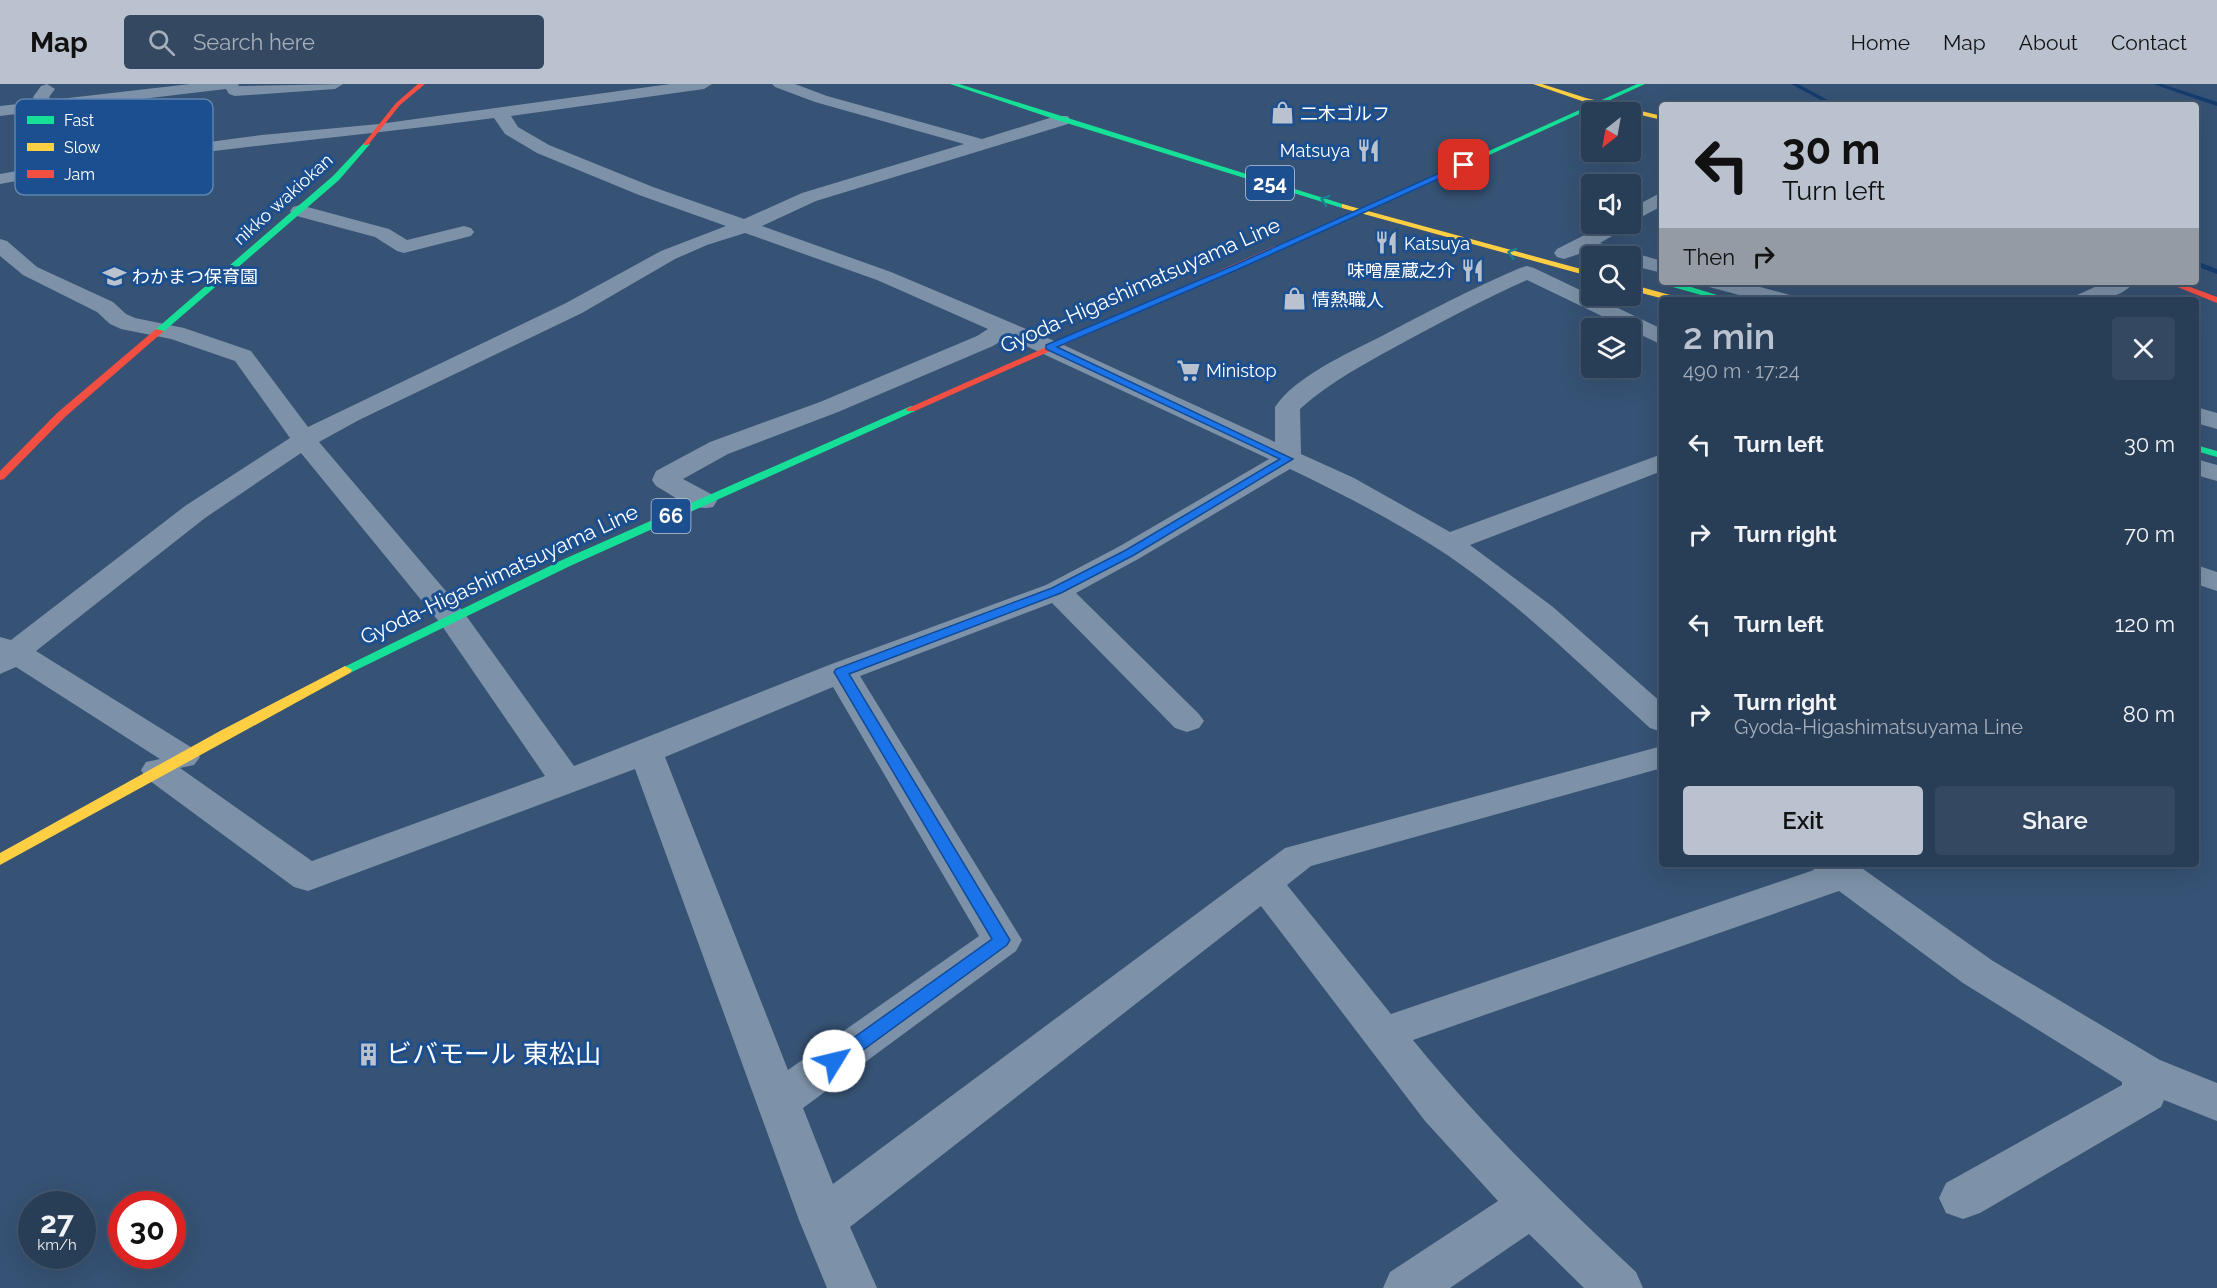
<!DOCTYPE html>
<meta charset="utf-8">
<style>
body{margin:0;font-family:Raleway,"Noto Sans JP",sans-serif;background:#344961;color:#f1f3f6;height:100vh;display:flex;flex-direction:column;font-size:22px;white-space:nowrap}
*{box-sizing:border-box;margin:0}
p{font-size:20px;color:#a5aeba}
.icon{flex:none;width:33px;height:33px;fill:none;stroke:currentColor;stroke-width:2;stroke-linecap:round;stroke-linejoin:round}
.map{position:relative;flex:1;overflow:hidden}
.sheet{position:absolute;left:1659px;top:213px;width:540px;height:570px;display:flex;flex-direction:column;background:#283e57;border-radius:6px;box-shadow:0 6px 24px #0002,0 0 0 2px #44576d}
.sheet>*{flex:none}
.banner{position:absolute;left:1659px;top:18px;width:540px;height:183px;border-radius:6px;box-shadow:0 6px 24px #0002,0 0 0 2px #44576d;background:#b9c2ce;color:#111;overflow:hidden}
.needle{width:39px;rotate:211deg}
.controls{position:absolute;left:1581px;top:18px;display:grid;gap:12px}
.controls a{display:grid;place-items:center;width:60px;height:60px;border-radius:6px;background:#283e57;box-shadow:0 6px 24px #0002,0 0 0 2px #44576d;font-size:30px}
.speed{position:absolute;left:18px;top:1107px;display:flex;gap:12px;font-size:30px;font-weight:700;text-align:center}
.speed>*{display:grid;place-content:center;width:78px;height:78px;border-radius:50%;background:#283e57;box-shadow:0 6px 24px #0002,0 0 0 2px #44576d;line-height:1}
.speed small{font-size:15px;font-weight:400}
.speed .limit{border:9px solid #d22;background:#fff;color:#111}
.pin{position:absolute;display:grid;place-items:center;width:51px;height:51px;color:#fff;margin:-26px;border-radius:12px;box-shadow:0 3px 9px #0006}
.me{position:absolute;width:66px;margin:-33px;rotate:54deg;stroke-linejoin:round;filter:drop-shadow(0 0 4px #0008)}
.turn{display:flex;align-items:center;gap:21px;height:126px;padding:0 24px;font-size:27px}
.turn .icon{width:78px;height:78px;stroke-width:2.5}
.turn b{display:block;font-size:42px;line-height:51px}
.then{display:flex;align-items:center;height:57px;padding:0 24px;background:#0003;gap:12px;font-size:22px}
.round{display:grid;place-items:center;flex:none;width:63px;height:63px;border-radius:6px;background:#344961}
.overview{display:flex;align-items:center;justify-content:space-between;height:102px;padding:0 24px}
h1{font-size:36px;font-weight:600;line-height:45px;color:#b9c2ce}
.primary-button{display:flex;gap:12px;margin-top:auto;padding:12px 24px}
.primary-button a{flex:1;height:69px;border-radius:6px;background:#b9c2ce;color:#111;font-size:24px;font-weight:600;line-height:69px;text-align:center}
.primary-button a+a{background:#344961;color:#f1f3f6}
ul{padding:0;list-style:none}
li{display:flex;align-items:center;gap:18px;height:90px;padding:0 24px}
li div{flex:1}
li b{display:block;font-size:22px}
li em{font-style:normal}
header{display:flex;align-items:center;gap:36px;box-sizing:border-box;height:84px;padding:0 30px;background:#b9c2ce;color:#111}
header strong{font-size:28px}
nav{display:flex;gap:33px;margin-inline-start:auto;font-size:21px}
.search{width:420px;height:54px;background:#344961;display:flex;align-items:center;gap:15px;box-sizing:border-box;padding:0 21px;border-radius:6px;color:#a5aeba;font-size:22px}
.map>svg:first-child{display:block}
</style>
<header>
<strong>Map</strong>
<div class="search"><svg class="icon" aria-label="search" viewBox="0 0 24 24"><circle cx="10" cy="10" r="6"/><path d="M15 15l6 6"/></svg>Search here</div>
<nav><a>Home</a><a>Map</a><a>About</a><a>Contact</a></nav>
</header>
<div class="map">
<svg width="2217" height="1204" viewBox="0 0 2217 1204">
<rect width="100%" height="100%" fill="#365274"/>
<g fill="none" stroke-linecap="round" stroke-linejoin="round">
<!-- stream -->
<g fill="#153c6e" fill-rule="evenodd">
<polygon points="1791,0 1798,0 1837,21 1830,21"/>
<polygon points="2153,0 2162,0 2217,18 2217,22"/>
<polygon points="2196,177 2217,185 2217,190 2196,182"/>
</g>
<!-- street -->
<g fill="#7d92a8" fill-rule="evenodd">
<path d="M47 0 55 5 49 13 51 16 190 0H238L239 2 343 0 335 5 235 12 229 10 226 5 57 25 89 74 262 51 379 40 670 0H712L704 5 511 32 518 43 549 61 653 103 744 135 802 109 964 60 815 18 775 3 772 0H795L827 12 982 55 1056 32H1068L1070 36 1068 40 816 117 762 142 891 188 1057 258 1275 358V323C1295 293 1346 270 1378 254 1425 229 1471 205 1520 184L1527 182 1534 184 1662 245V261L1527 196C1486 214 1447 235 1408 256 1370 277 1332 296 1300 325L1301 370 1354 394 1450 448 1662 370V387L1470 461 1553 523 1662 619V648L1650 644C1582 583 1515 515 1438 465 1391 435 1340 409 1290 385L1140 474 1076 509 1199 630 1204 637 1199 644 1187 648 1175 644 1052 519 860 592 1022 856 1016 867 803 1024 833 1100 1285 764 1662 662V684L1311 782 1287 801 1391 930 1814 786 1810 780H1856L1993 877 2160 976 2217 999V1037L2164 1016 2161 1023 1980 1129 1963 1135 1946 1129 1939 1114 1946 1099 2122 1001V998L1963 899 1839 807 1413 956C1481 1040 1557 1114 1636 1188L1643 1204H1584L1529 1150 1450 1204H1383L1390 1188 1498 1117 1425 1037 1261 822 850 1143 877 1204H827L799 1136 635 685 308 807 294 803 146 694 141 686 146 678 160 675 16 583 0 590V553L11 556 185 422 290 354 235 277 171 255 121 245 110 240 97 228 23 191 0 172V155L7 157 37 183 113 218 126 230 135 234 184 244 251 267 308 343 566 219 661 167 726 142 639 111 537 69 505 50 494 34C370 51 245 61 122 79 81 85 40 93 0 100V90L73 77 42 27 0 32V22L36 18 33 13 41 2ZM745 149 877 196 988 245 977 252 820 318 710 358 656 387 652 396 656 402C674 412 692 428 713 423L717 417 713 411 683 395 728 370 838 328 993 262 1007 253 1269 375 1120 462 1046 501 829 581 574 682 462 526 319 358 359 336 582 229 675 175 707 161ZM301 369 440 539 545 692 312 777 180 684 194 681 200 673 194 665 36 567 205 434ZM833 603 979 852 788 986 665 673Z"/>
<polygon points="1662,108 1662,122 1630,139 1630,125"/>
<polygon points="300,121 389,145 407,156 464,142 471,144 474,148 471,152 404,169 397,167 375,153 293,131 290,127 293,123"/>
<polygon points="1606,140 1629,140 1626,144 1600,159 1662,177 1662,189 1630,181 1630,172 1604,172 1585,168 1564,175 1557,173 1554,169 1557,165"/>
<polygon points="1706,198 1741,198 1790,211 1793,216 1758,216 1709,203"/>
<path d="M2106 198H2134C2121 216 2093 216 2074 216L2077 211Z"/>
<polygon points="2196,323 2217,329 2217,345 2196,339"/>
<polygon points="2196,375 2217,381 2217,397 2196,391"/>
<polygon points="2196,481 2217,488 2217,507 2196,500"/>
</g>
<!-- fast -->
<g fill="#16e098" fill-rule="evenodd">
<polygon points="950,0 959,0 1349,122 1342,124 1060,37"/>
<polygon points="1637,0 1645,0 1281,166 1274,164"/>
<polygon points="364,59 370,60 339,96 162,249 156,249 156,245 333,92"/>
<polygon points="1662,196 1662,198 1675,198 1733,216 1719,216 1662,200"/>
<polygon points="911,322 915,323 915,327 570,482 350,589 345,590 338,586 562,476"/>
<polygon points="2196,361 2217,367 2217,373 2196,367"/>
</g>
<!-- slow -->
<g fill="#ffcf43" fill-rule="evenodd">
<polygon points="1533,0 1542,0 1586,14 1662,32 1662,36 1582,17"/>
<polygon points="1342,120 1592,188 1592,193 1342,124"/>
<polygon points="1630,200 1681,214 1682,216 1668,216 1630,206"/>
<polygon points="345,582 352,586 350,589 0,781 0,769 220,647"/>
</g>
<!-- jam -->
<g fill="#f24e42" fill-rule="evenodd">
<polygon points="418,0 425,0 400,21 368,61 364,61 364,59 396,19"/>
<polygon points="1275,162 1282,164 915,327 907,327 906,325"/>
<polygon points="2165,198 2177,198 2217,213 2217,219"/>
<polygon points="156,245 164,247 65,333 4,395 0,396 0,387 57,329"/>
</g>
</g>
<!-- one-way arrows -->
<defs><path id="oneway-chevron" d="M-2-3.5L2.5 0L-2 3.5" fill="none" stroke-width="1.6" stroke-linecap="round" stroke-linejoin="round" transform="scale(1.5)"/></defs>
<g stroke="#198292">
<use href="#oneway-chevron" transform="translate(1325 116) rotate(-163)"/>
<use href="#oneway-chevron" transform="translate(1512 169) rotate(-164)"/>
</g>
<!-- route -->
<polygon fill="#1a73e8" stroke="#114b97" stroke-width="1.5" points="1464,78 1467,82 1241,184 1057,263 1293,375 1134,471 1061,509 849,590 1010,856 1007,861 841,982 834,984 828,982 825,977 828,972 992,855 834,588 836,585 1052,504 1126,466 1280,375 1046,265 1046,261 1235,181"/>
<!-- icons -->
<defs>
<symbol id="shop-bare" viewBox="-9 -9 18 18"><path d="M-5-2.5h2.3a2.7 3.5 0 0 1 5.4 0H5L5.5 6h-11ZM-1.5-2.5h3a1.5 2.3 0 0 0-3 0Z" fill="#b9c2ce" stroke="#1b4f8f" stroke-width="2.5" paint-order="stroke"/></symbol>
<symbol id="restaurant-bare" viewBox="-9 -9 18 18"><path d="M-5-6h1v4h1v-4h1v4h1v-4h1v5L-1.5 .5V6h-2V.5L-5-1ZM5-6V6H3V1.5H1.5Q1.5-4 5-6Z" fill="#b9c2ce" stroke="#1b4f8f" stroke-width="2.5" paint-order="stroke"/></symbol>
<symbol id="school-bare" viewBox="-9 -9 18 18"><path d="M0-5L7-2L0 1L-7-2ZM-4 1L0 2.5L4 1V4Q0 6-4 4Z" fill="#b9c2ce" stroke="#1b4f8f" stroke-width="2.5" paint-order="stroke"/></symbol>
<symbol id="supermarket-bare" viewBox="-9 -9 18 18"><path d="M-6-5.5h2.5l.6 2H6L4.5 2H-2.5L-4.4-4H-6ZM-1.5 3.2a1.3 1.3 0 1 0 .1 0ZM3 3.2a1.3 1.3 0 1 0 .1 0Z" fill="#b9c2ce" stroke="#1b4f8f" stroke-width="2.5" paint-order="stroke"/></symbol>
<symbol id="building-bare" viewBox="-9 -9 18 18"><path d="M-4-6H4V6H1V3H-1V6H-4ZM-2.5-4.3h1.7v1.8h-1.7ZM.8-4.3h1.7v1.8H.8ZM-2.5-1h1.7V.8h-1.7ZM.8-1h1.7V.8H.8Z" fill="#b9c2ce" stroke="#1b4f8f" stroke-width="2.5" paint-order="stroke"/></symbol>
</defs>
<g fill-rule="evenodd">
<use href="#shop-bare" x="1266" y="12" width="33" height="33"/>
<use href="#restaurant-bare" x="1352" y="50" width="33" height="33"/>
<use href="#restaurant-bare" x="1370" y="142" width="33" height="33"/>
<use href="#restaurant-bare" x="1456" y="170" width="33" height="33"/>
<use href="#school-bare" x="98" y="176" width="33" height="33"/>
<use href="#shop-bare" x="1278" y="198" width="33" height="33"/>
<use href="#supermarket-bare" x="1172" y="270" width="33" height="33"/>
<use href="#building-bare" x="352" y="954" width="33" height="33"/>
</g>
<g text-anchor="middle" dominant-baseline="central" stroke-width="6" stroke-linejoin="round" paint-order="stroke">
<!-- far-poi labels -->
<g font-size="18" fill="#fff" stroke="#1b4f8f" text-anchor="start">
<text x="1300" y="29">二木ゴルフ</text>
<text x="1350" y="66" text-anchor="end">Matsuya</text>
<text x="1404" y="159">Katsuya</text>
<text x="1455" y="186" text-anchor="end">味噌屋蔵之介</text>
<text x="132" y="192">わかまつ保育園</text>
<text x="1312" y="215">情熱職人</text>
<text x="1206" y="286">Ministop</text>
</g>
<!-- far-street labels -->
<g font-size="18" fill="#fff" stroke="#1b4f8f">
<text transform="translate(283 115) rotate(-42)">nikko wakiokan</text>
</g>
<!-- shield labels -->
<g fill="#1b4f8f" stroke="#bbcadd" stroke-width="1.5">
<rect x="1246" y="82" width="48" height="34" rx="4.5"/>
<rect x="651.5" y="415" width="39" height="34" rx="4.5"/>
</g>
<g font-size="20" font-weight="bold" fill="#fff">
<text x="1270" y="99">254</text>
<text x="671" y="432">66</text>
</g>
<!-- street labels -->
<g font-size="21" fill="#fff" stroke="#1b4f8f">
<text transform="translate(1140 201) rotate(-24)">Gyoda-Higashimatsuyama Line</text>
<text transform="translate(499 490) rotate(-25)">Gyoda-Higashimatsuyama Line</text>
</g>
<!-- near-poi labels -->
<g font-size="26" fill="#fff" stroke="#1b4f8f" text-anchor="start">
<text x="386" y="970">ビバモール 東松山</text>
</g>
</g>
<!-- legend -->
<rect x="15" y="15" width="198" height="96" rx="9" fill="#1b4f8f" stroke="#5f84b1" stroke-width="1.5"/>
<rect x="27" y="32" width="27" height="8" fill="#16e098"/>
<rect x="27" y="59" width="27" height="8" fill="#ffcf43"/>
<rect x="27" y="86" width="27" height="8" fill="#f24e42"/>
<g font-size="16" fill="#fff">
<text x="64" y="42">Fast</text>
<text x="64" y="69">Slow</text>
<text x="64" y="96">Jam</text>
</g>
</svg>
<div class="controls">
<a><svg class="needle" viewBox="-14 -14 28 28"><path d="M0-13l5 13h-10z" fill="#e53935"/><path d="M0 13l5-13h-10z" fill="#a5aeba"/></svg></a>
<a><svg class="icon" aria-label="sound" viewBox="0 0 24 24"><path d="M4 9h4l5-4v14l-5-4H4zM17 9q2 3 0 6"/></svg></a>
<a><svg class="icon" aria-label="search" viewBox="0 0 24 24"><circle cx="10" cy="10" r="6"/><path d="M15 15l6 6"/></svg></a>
<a><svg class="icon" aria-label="layers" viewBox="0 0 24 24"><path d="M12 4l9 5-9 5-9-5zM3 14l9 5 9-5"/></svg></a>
</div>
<div class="speed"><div>27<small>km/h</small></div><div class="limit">30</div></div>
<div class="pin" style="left:1464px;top:81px;background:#d93025"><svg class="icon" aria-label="arrive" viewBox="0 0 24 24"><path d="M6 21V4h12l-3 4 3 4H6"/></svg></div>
<svg class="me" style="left:834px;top:977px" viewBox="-20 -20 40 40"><circle r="19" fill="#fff"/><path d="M0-13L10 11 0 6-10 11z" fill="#1a73e8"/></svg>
<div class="banner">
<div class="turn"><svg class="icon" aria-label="left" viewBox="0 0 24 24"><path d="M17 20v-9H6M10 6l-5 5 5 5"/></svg><div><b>30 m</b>Turn left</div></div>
<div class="then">Then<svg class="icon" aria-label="right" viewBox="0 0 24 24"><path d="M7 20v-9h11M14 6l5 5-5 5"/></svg></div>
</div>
<section class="sheet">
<div class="overview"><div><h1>2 min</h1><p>490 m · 17:24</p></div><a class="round"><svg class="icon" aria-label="close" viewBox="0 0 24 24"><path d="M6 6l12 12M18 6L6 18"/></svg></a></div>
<ul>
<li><svg class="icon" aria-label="left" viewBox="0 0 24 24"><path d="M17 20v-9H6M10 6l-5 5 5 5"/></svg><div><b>Turn left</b></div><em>30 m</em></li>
<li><svg class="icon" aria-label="right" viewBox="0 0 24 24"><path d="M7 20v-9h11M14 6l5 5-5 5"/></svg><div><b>Turn right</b></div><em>70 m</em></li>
<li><svg class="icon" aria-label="left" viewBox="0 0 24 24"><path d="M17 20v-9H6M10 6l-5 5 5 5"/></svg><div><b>Turn left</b></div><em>120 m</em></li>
<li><svg class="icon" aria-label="right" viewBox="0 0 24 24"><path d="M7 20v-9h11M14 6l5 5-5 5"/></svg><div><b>Turn right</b><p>Gyoda-Higashimatsuyama Line</p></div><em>80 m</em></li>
</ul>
<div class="primary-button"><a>Exit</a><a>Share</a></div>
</section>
</div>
